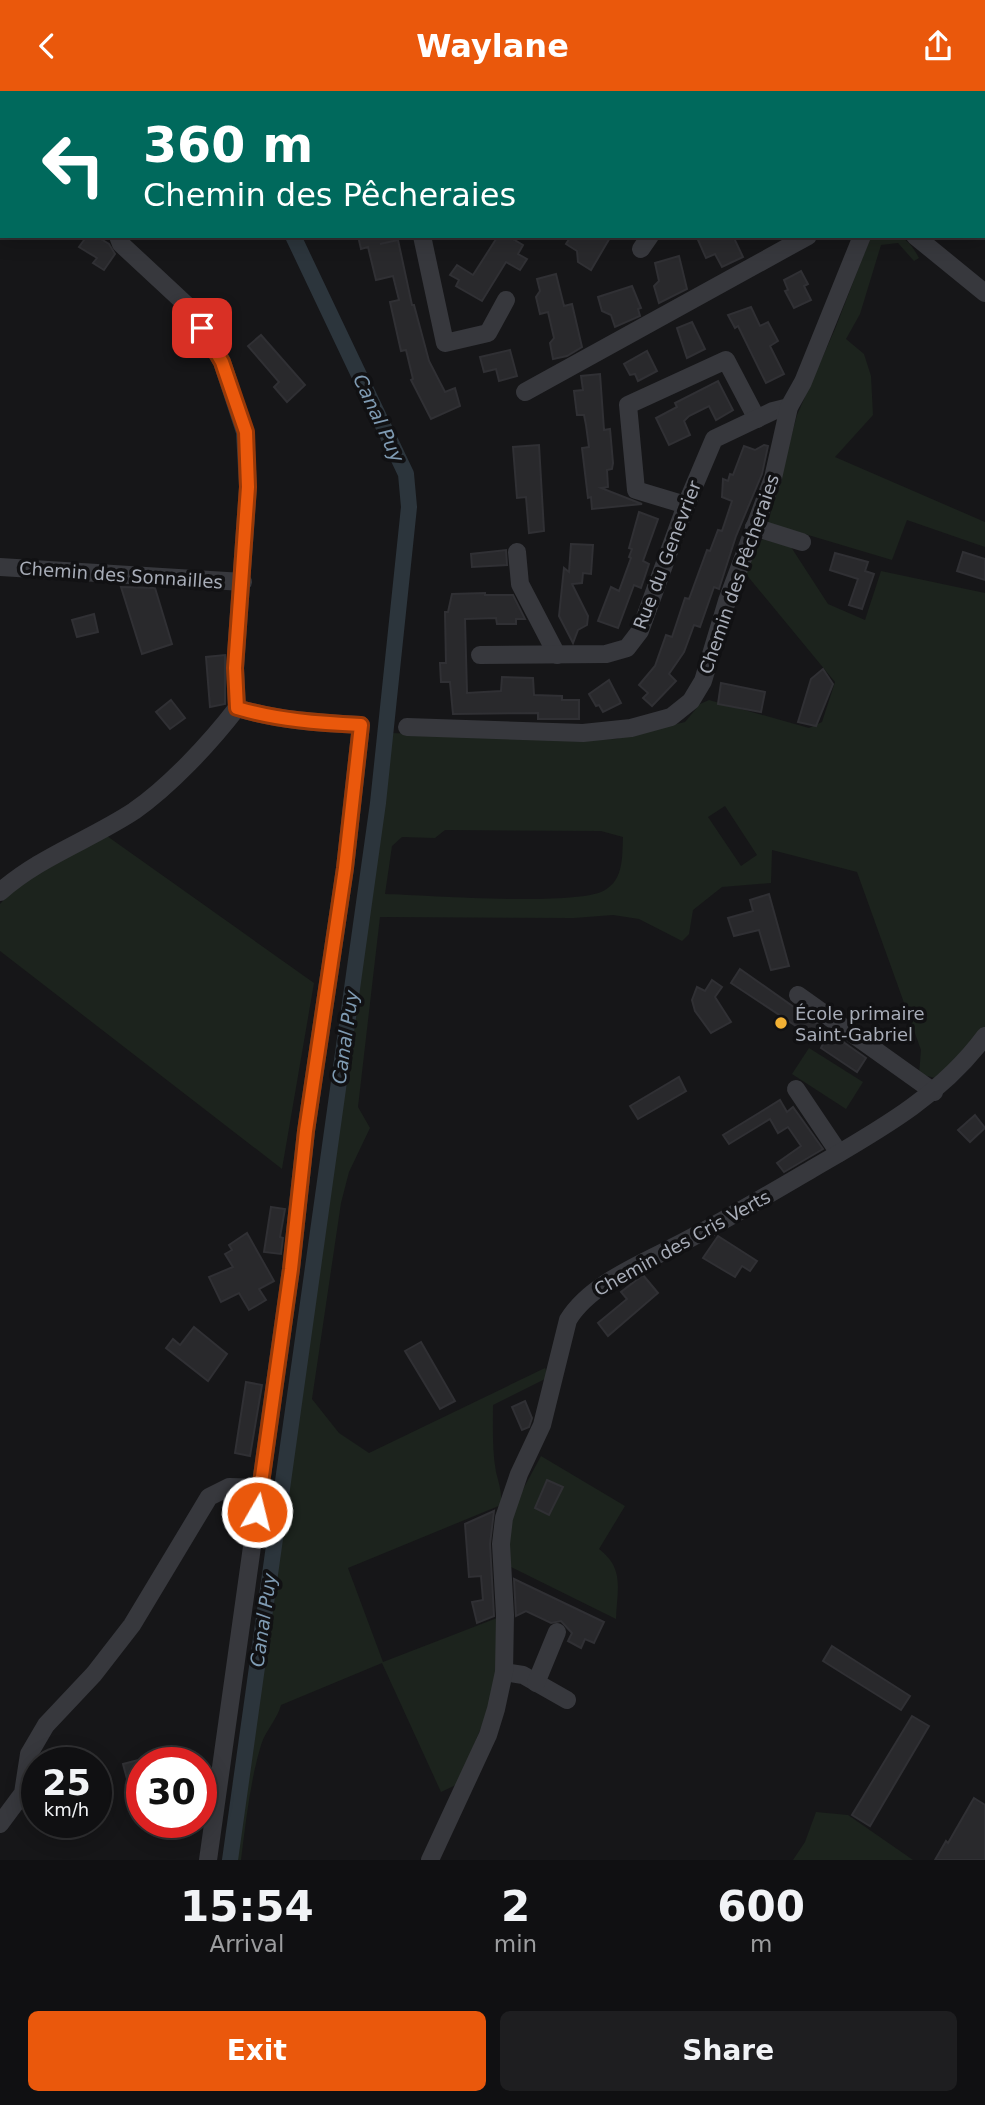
<!DOCTYPE html>
<meta charset="utf-8">
<style>
body{margin:0;font-family:"DejaVu Sans",sans-serif;background:#1e1e20;color:#f1f3f6;height:100vh;display:flex;flex-direction:column;font-size:26px;white-space:nowrap}
*{box-sizing:border-box;margin:0}
p{font-size:23px;color:#9c9d9f}
.icon{flex:none;width:38px;height:38px;fill:none;stroke:currentColor;stroke-width:2;stroke-linecap:round;stroke-linejoin:round}
.map{position:relative;height:1769px;overflow:hidden}
.side{display:flex;flex-direction:column;background:#101012;flex:1}
.side>*{flex:none}
.guide{position:absolute;left:0px;top:0px;width:985px;height:147px;box-shadow:0 4px 18px #0003,0 0 0 2px #303032;background:#00695c;color:#fff;overflow:hidden}
.speed{position:absolute;left:21px;top:1656px;display:flex;gap:14px;font-size:35px;font-weight:700;text-align:center}
.speed>*{display:grid;place-content:center;width:91px;height:91px;border-radius:50%;background:#101012;box-shadow:0 4px 18px #0003,0 0 0 2px #303032;line-height:1}
.speed small{font-size:18px;font-weight:400}
.speed .limit{border:10px solid #d22;background:#fff;color:#111}
.pin{position:absolute;display:grid;place-items:center;width:60px;height:60px;color:#fff;margin:-30px;border-radius:14px;box-shadow:0 4px 10px #0006}
.me{position:absolute;width:77px;margin:-38px;rotate:8deg;stroke-linejoin:round;filter:drop-shadow(0 0 5px #0008)}
.turn{display:flex;align-items:center;gap:24px;height:147px;padding:0 28px;font-size:32px}
.turn .icon{width:91px;height:91px;stroke-width:2.5}
.turn b{display:block;font-size:49px;line-height:60px}
.eta{display:flex;justify-content:space-evenly;align-items:center;height:119px;text-align:center}
.eta b{font-size:42px;font-weight:700;line-height:49px}
.button{display:flex;gap:14px;margin-top:auto;padding:14px 28px}
.button a{flex:1;height:80px;border-radius:10px;background:#ea580c;color:#fff;font-size:28px;font-weight:700;line-height:80px;text-align:center}
.button a+a{background:#1e1e20;color:#f1f3f6}
header{display:flex;justify-content:space-between;align-items:center;height:91px;padding:0 28px;background:#ea580c;color:#fff;font-size:32px;font-weight:700}
.map>svg:first-child{display:block}
</style>
<header><svg class="icon" aria-label="back" viewBox="0 0 24 24"><path d="M15 5l-7 7 7 7"/></svg>Waylane<svg class="icon" aria-label="share" viewBox="0 0 24 24"><path d="M12 15V3M7 8l5-5 5 5M5 13v7h14v-7"/></svg></header>
<div class="map">
<svg width="985" height="1769" viewBox="0 0 985 1769">
<rect width="100%" height="100%" fill="#161618"/>
<!-- green -->
<g fill="#1c231d" fill-rule="evenodd">
<path d="M871 145C898 145 905 141 919 167L914 170 898 152 881 154 860 223 846 248 864 263 871 285 873 324 835 366 985 431V456L907 429 892 469 768 432 797 324 835 238Z"/>
<path d="M762 448 791 456 828 513 865 529 881 480 985 502V940L935 987 919 983 921 959 857 781 772 759 771 792 722 796 693 819 689 843 682 850 639 828 613 824 574 827 380 826 358 1016 370 1037 349 1081 341 1112 312 1308 339 1342 369 1362 545 1277 549 1286 493 1314C493 1336 492 1359 496 1381 499 1393 502 1401 501 1414L348 1477 383 1571 497 1527 496 1600 458 1693 441 1701 382 1572 281 1614C277 1629 265 1640 261 1654 250 1691 246 1730 241 1769H233L391 642 576 649 616 648 685 631 700 613 709 609 809 637 822 631 835 591 745 482ZM725 715 757 764 741 775 708 726ZM445 739 601 740 623 746C622 765 624 788 605 799 578 816 425 804 385 803L392 755 402 746 435 747Z"/>
<polygon points="107,745 314,892 282,1078 0,860 0,813 20,791"/>
<polygon points="809,957 863,991 846,1018 792,983"/>
<path d="M541 1365 625 1415 599 1458C625 1478 617 1498 616 1528L507 1474 509 1436 515 1413Z"/>
<polygon points="816,1721 848,1724 913,1769 793,1769 805,1751"/>
</g>
<g fill="none" stroke-linecap="round" stroke-linejoin="round">
<!-- canal -->
<g stroke="#2c353c" stroke-width="16">
<polyline points="224,0 225,2"/>
<polyline points="230,1769 378,712 409,416 406,383 293,145"/>
</g>
</g>
<!-- building -->
<g fill="#29292c" stroke="#303034" stroke-width="2">
<polygon points="87,145 96,145 109,153 115,163 104,179 93,172 97,167 79,156"/>
<polygon points="358,145 394,145 394,150 380,153 398,149 412,214 414,214 429,270 445,301 455,297 460,315 431,328 411,289 413,288 406,259 401,260 390,211 399,209 393,185 376,189 368,156 361,158"/>
<polygon points="498,145 508,145 523,154 518,163 527,168 520,179 506,171 482,210 456,195 459,189 450,184 457,174 473,184"/>
<polygon points="571,145 611,145 591,179 578,171 577,160 566,153"/>
<polygon points="705,145 733,145 743,166 722,176 715,163 706,167 698,149"/>
<polygon points="679,165 687,198 659,212 654,195 659,190 655,172"/>
<polygon points="801,180 808,193 804,195 811,209 794,217 785,200 788,199 784,189"/>
<polygon points="556,183 564,215 572,213 582,256 567,265 553,268 550,252 554,247 548,221 540,223 536,206 540,200 537,188"/>
<polygon points="632,195 641,217 638,218 640,225 615,236 611,224 602,220 598,206"/>
<polygon points="751,216 760,235 768,231 778,250 770,255 784,283 766,292 738,235 735,237 728,224"/>
<polygon points="692,231 705,258 687,267 677,237"/>
<polygon points="261,244 305,294 287,311 274,296 279,291 248,255"/>
<polygon points="510,259 517,285 499,290 496,278 484,281 480,266"/>
<polygon points="647,260 657,280 638,290 635,283 630,284 624,273"/>
<polygon points="600,283 604,339 610,338 613,372 612,378 607,379 608,396 601,397 642,413 592,418 591,406 588,407 582,357 589,356 586,334 584,324 577,324 574,300 583,299 581,285"/>
<polygon points="718,290 733,319 716,329 709,315 689,325 684,330 690,344 669,354 656,327 677,316 675,312"/>
<polygon points="539,354 544,440 529,442 526,406 517,407 513,356"/>
<polygon points="764,354 768,355 762,383 736,445 719,498 714,496 700,536 694,534 684,561 669,583 676,590 652,615 643,607 648,602 639,594 655,575 666,544 672,546 685,507 689,508 707,459 710,460 718,439 722,440 732,410 722,406 723,388 728,390 730,383 733,384 744,355 755,359"/>
<polygon points="639,421 658,428 643,470 649,473 641,497 634,494 618,537 598,530 611,496 619,500 631,467 629,466 632,458 629,457"/>
<polygon points="571,453 593,454 591,483 583,482 582,492 572,493 588,525 587,534 578,539 573,552 559,525 564,477 569,481"/>
<polygon points="506,459 507,474 472,476 471,463"/>
<polygon points="963,461 985,468 985,489 957,480"/>
<polygon points="835,462 868,471 865,480 874,483 862,518 849,514 858,488 830,479"/>
<polygon points="121,496 155,497 172,553 142,563"/>
<polygon points="485,502 485,504 513,504 525,528 516,528 516,533 497,533 496,527 465,528 467,602 501,600 502,586 533,587 534,604 562,605 562,609 579,609 579,628 538,628 538,622 453,623 450,591 441,591 440,572 446,572 445,521 448,521 452,503"/>
<polygon points="94,523 98,541 77,546 72,529"/>
<polygon points="225,564 225,613 210,616 206,566"/>
<polygon points="823,578 833,593 816,635 798,631 811,588"/>
<polygon points="609,589 621,612 603,621 599,614 596,615 589,603"/>
<polygon points="721,592 765,601 761,621 718,613"/>
<polygon points="171,609 185,627 170,638 156,621"/>
<polygon points="769,803 789,875 771,879 759,839 734,845 728,827 753,820 750,809"/>
<polygon points="740,878 866,967 857,981 821,957 823,953 731,892"/>
<polygon points="712,889 722,896 715,906 731,931 711,942 695,920 692,909 697,896 705,900"/>
<polygon points="679,986 686,1000 638,1028 630,1015"/>
<polygon points="780,1009 787,1021 793,1016 823,1058 784,1081 777,1072 801,1055 788,1036 778,1042 770,1028 729,1053 723,1044"/>
<polygon points="975,1024 985,1037 970,1051 958,1039"/>
<polygon points="271,1116 285,1118 280,1146 283,1147 281,1163 264,1161"/>
<polygon points="247,1142 274,1190 259,1198 266,1209 249,1219 239,1202 221,1211 209,1186 233,1176 225,1163 232,1159 229,1154"/>
<polygon points="718,1145 757,1170 750,1180 742,1175 735,1186 703,1167"/>
<polygon points="643,1184 658,1202 608,1245 598,1232 627,1208 621,1201"/>
<polygon points="194,1236 227,1263 208,1290 166,1257 173,1248 180,1254"/>
<polygon points="421,1251 455,1310 440,1318 405,1260"/>
<polygon points="246,1291 262,1294 250,1365 235,1362"/>
<polygon points="525,1310 532,1327 529,1336 522,1339 512,1316"/>
<polygon points="547,1389 563,1396 549,1424 535,1417"/>
<polygon points="494,1420 490,1453 494,1525 477,1532 472,1511 483,1509 481,1485 469,1486 465,1433"/>
<polygon points="514,1488 604,1531 594,1552 585,1548 581,1557 568,1550 572,1542 561,1530 551,1532 526,1520 516,1525"/>
<polygon points="832,1555 910,1605 901,1619 823,1570"/>
<polygon points="912,1625 929,1635 870,1735 852,1724"/>
<polygon points="142,1668 142,1728 138,1729 123,1673"/>
<polygon points="974,1707 985,1714 985,1769 935,1769 946,1750 948,1752"/>
</g>
<g fill="none" stroke-linecap="round" stroke-linejoin="round">
<!-- minor -->
<g stroke="#37383d" stroke-width="18">
<polyline points="663,0 663,2"/>
<polyline points="794,0 796,2"/>
<polyline points="353,1 357,0"/>
<polyline points="163,2 164,0"/>
<polyline points="896,2 897,0"/>
<polyline points="422,145 445,252 488,242 506,209"/>
<polyline points="915,145 985,202"/>
<polyline points="641,158 650,145"/>
<polyline points="525,301 808,145"/>
<polyline points="686,414 636,399 628,314 726,269 757,328"/>
<polyline points="754,436 802,451"/>
<polyline points="517,461 520,493 557,564"/>
<polyline points="0,476 243,491"/>
<polyline points="480,564 606,563 627,557 640,540 686,414 714,348 773,320 789,316"/>
<polyline points="407,636 583,642 631,637 671,626 691,610 703,590 727,510 773,387 789,316 803,291 862,145"/>
<path d="M0 801C39 766 90 749 134 720 170 695 210 652 237 617L235 577 248 396 245 341 222 271 192 219 121 153 118 145"/>
<polyline points="798,904 934,1001"/>
<polyline points="796,998 839,1062"/>
<polyline points="504,1581 523,1584 567,1609"/>
<polyline points="536,1592 557,1541"/>
<polyline points="0,1733 23,1702 29,1663 46,1634 94,1583 132,1534 209,1406 229,1396 260,1397"/>
<path d="M208 1769 291 1178 306 1040 345 777 361 634C319 632 277 629 237 617"/>
<path d="M430 1769 488 1644 496 1618 504 1581 505 1524 501 1453 504 1427 519 1383 542 1334 568 1229C591 1191 648 1170 687 1149 729 1127 771 1102 812 1078 877 1040 940 1006 985 945"/>
</g>
</g>
<g fill="none" stroke-linecap="round" stroke-linejoin="round">
<defs>
<path id="route" d="M202 237 222 271 246 341 248 396 235 577 237 617C277 629 319 632 361 634L345 777 306 1040 291 1178 257 1421"/>
</defs>
<!-- route casing -->
<use href="#route" stroke="#983908" stroke-width="18"/>
<!-- route -->
<use href="#route" stroke="#ea580c" stroke-width="12"/>
</g>
<!-- markers -->
<circle fill="#f2b134" stroke="#111113" stroke-width="2.5" cx="781" cy="932" r="7"/>
<g text-anchor="middle" dominant-baseline="central" stroke-width="7" stroke-linejoin="round" paint-order="stroke">
<!-- street labels -->
<g font-size="18" fill="#a8adb8" stroke="#111113">
<text transform="translate(667 464) rotate(-69)">Rue du Genevrier</text>
<text transform="translate(739 483) rotate(-71)">Chemin des Pêcheraies</text>
<text transform="translate(121 484) rotate(4)">Chemin des Sonnailles</text>
<text transform="translate(682 1152) rotate(-29)">Chemin des Cris Verts</text>
</g>
<!-- poi labels -->
<g font-size="18" fill="#a8adb8" stroke="#111113" text-anchor="start">
<text x="795" y="922">École primaire<tspan x="795" dy="21">Saint-Gabriel</tspan></text>
</g>
<!-- water labels -->
<g font-size="19" font-style="italic" fill="#7f9bb3" stroke="#111113">
<text transform="translate(379 327) rotate(65)">Canal Puy</text>
<text transform="translate(345 946) rotate(-82)">Canal Puy</text>
<text transform="translate(263 1529) rotate(-82)">Canal Puy</text>
</g>
</g>
</svg>
<div class="speed"><div>25<small>km/h</small></div><div class="limit">30</div></div>
<div class="pin" style="left:202px;top:237px;background:#d93025"><svg class="icon" aria-label="arrive" viewBox="0 0 24 24"><path d="M6 21V4h12l-3 4 3 4H6"/></svg></div>
<svg class="me" style="left:257px;top:1421px" viewBox="-20 -20 40 40"><circle r="17" fill="#ea580c" stroke="#fff" stroke-width="3"/><path d="M0-11L8 9 0 5-8 9z" fill="#fff"/></svg>
<div class="guide">
<div class="turn"><svg class="icon" aria-label="left" viewBox="0 0 24 24"><path d="M17 20v-9H6M10 6l-5 5 5 5"/></svg><div><b>360 m</b>Chemin des Pêcheraies</div></div>
</div>
</div>
<section class="side">
<div class="eta">
<div><b>15:54</b><p>Arrival</p></div>
<div><b>2</b><p>min</p></div>
<div><b>600</b><p>m</p></div>
</div>
<div class="button"><a>Exit</a><a>Share</a></div>
</section>
